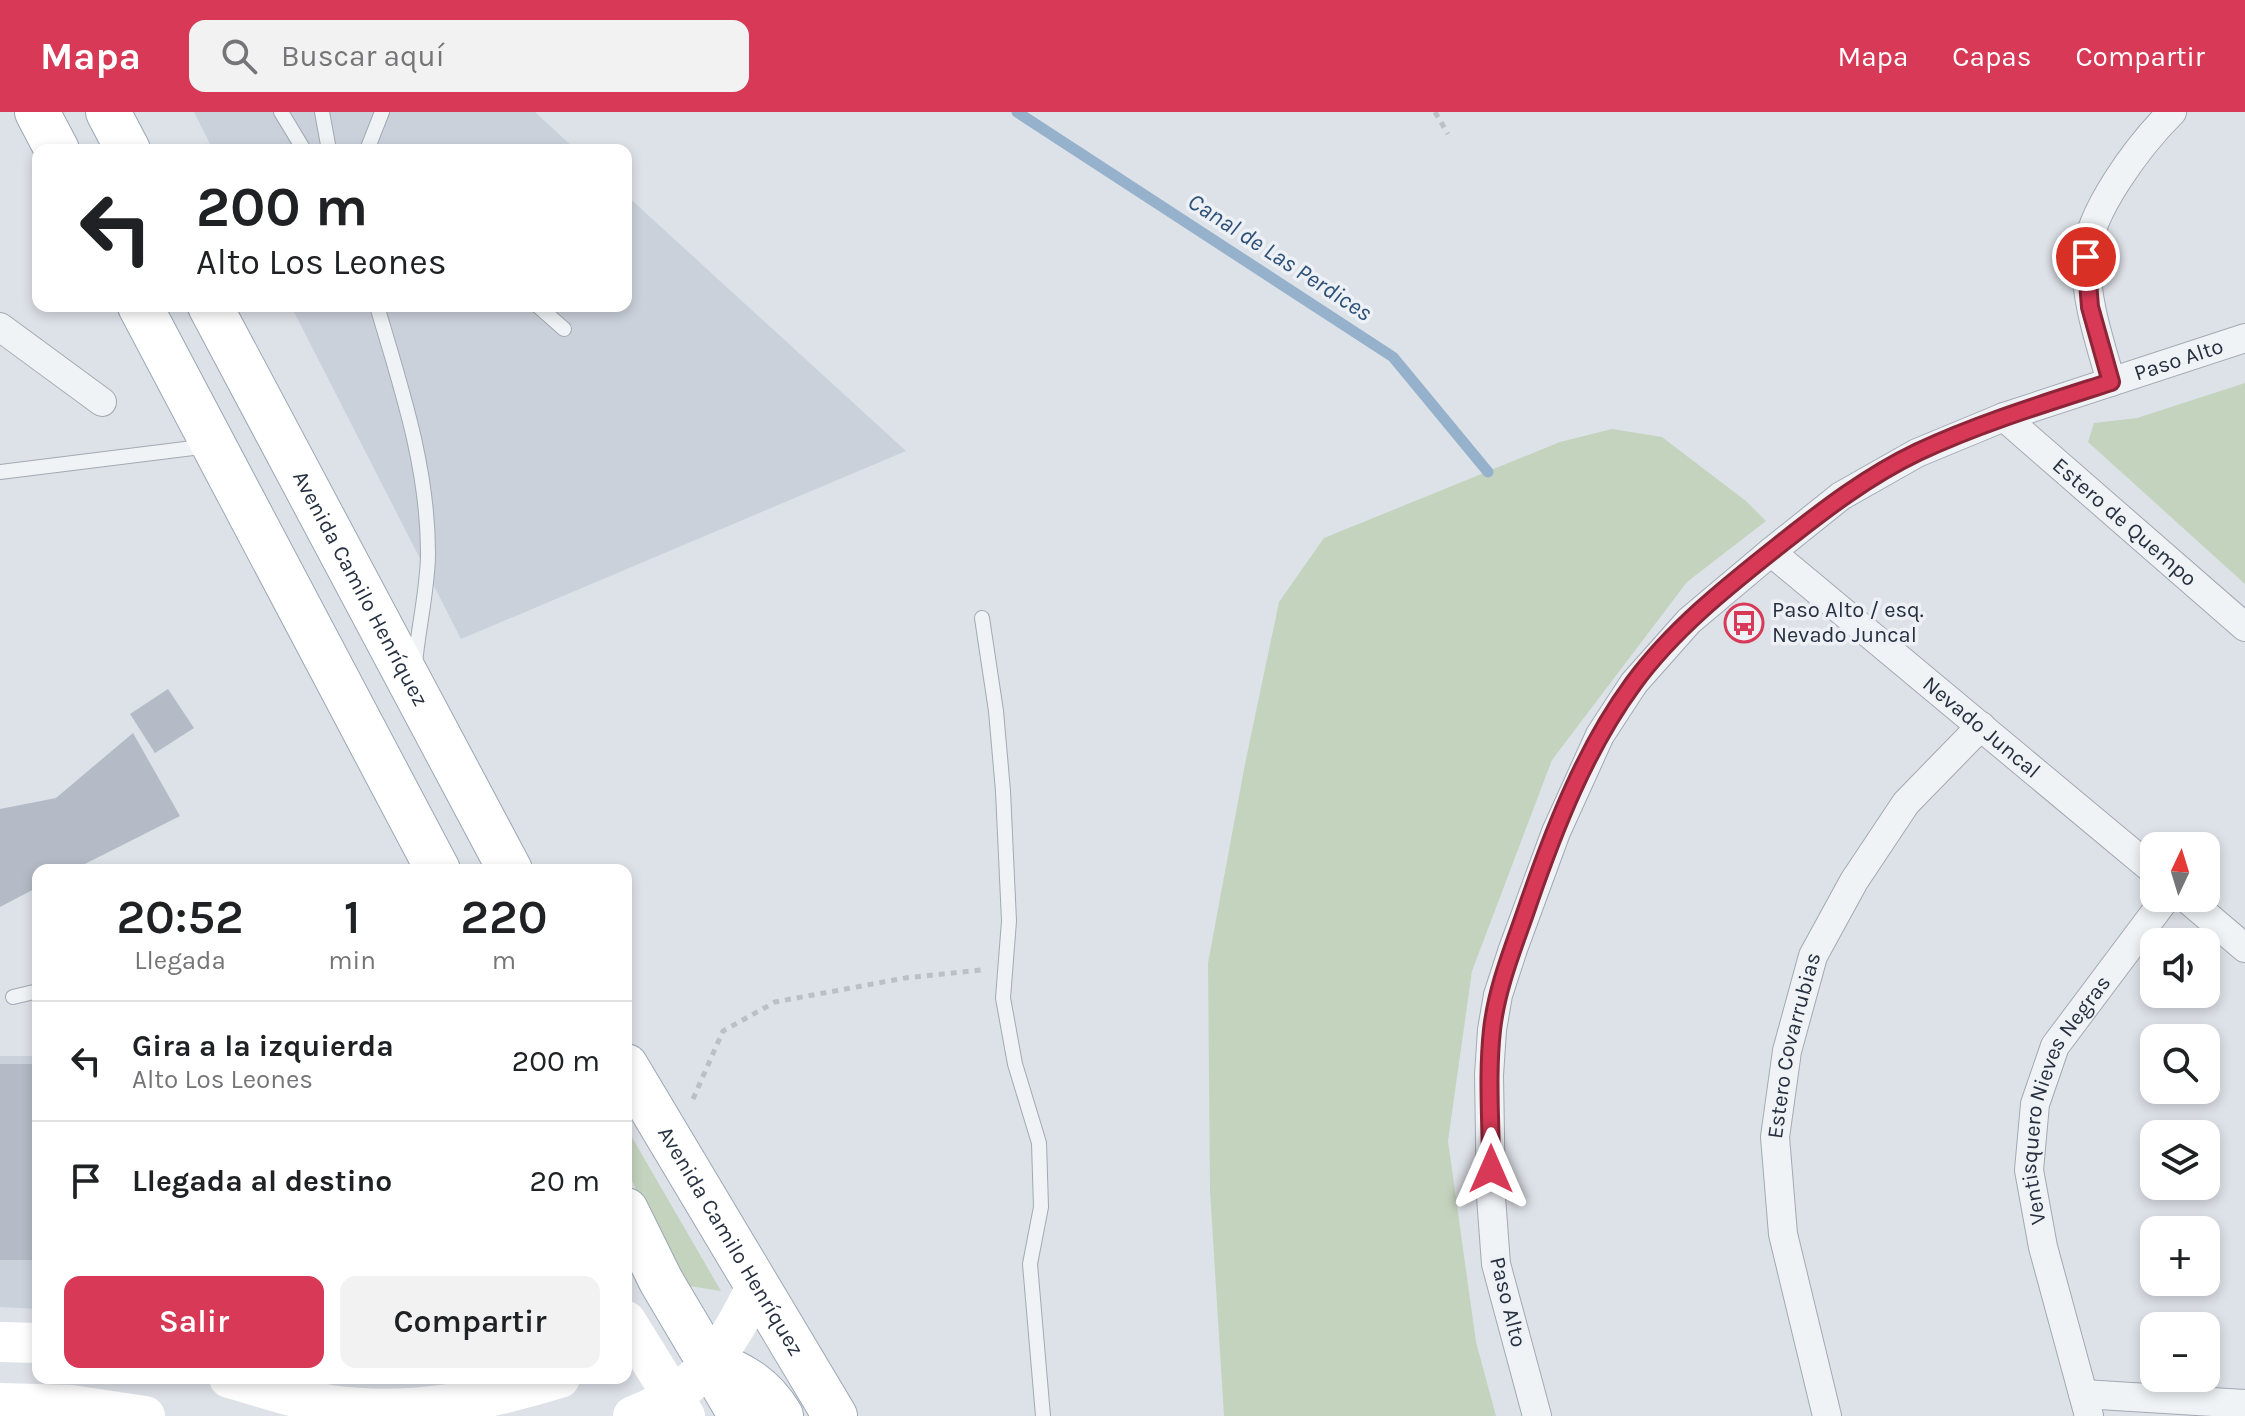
<!DOCTYPE html>
<html lang="es">
<meta charset="utf-8">
<style>
body{margin:0;font-family:Karla,sans-serif;background:#f2f2f2;color:#202124;height:100vh;display:flex;flex-direction:column;font-size:30px;white-space:nowrap}
*{box-sizing:border-box;margin:0}
p{font-size:26px;color:#757577}
.icon{flex:none;width:44px;height:44px;fill:none;stroke:currentColor;stroke-width:2;stroke-linecap:round;stroke-linejoin:round}
.map{position:relative;flex:1;overflow:hidden}
.side{position:absolute;left:32px;top:752px;width:600px;height:520px;display:flex;flex-direction:column;background:#fff;border-radius:16px;box-shadow:0 4px 12px #0003}
.side>*{flex:none}
.top-card{position:absolute;left:32px;top:32px;width:600px;height:168px;border-radius:16px;box-shadow:0 4px 12px #0003;background:#fff;color:#202124;overflow:hidden}
.needle{width:52px;rotate:4deg}
.buttons{position:absolute;left:2140px;top:720px;display:grid;gap:16px}
.buttons a{display:grid;place-items:center;width:80px;height:80px;border-radius:16px;background:#fff;box-shadow:0 4px 12px #0003;font-size:40px}
.pin{position:absolute;display:grid;place-items:center;width:68px;height:68px;color:#fff;margin:-34px;border:4px solid #fff;border-radius:50%;box-shadow:0 2px 8px #0007}
.me{position:absolute;width:88px;margin:-44px;rotate:0deg;stroke-linejoin:round;filter:drop-shadow(0 0 6px #0008)}
.turn{display:flex;align-items:center;gap:28px;height:168px;padding:0 32px;font-size:36px}
.turn .icon{width:104px;height:104px;stroke-width:2.5}
.turn b{display:block;font-size:56px;line-height:68px}
.eta{display:flex;justify-content:space-evenly;align-items:center;height:136px;text-align:center}
.eta b{font-size:48px;font-weight:600;line-height:56px}
.primary-button{display:flex;gap:16px;margin-top:auto;padding:16px 32px}
.primary-button a{flex:1;height:92px;border-radius:16px;background:#d73956;color:#fff;font-size:32px;font-weight:600;line-height:92px;text-align:center}
.primary-button a+a{background:#f2f2f2;color:#202124}
ul{padding:0;list-style:none}
li{display:flex;align-items:center;gap:24px;height:120px;padding:0 32px;border-top:2px solid #e0e0e0}
li div{flex:1}
li b{display:block;font-size:30px}
li em{font-style:normal}
header{display:flex;align-items:center;gap:48px;box-sizing:border-box;height:112px;padding:0 40px;background:#d73956;color:#fff}
header strong{font-size:38px}
nav{display:flex;gap:44px;margin-inline-start:auto;font-size:28px}
.search{width:560px;height:72px;background:#f2f2f2;display:flex;align-items:center;gap:20px;box-sizing:border-box;padding:0 28px;border-radius:16px;color:#757577;font-size:30px}
.map>svg:first-child{display:block}
</style>
<header>
<strong>Mapa</strong>
<div class="search"><svg class="icon" aria-label="search" viewBox="0 0 24 24"><circle cx="10" cy="10" r="6"/><path d="M15 15l6 6"/></svg>Buscar aquí</div>
<nav><a>Mapa</a><a>Capas</a><a>Compartir</a></nav>
</header>
<div class="map">
<svg width="2245" height="1304" viewBox="0 0 2245 1304">
<rect width="100%" height="100%" fill="#dde2e8"/>
<!-- built -->
<g fill="#cbd1db">
<polygon points="194,0 535,0 576,38 213,38"/>
<polygon points="626,83 906,339 461,527 291,194 626,194"/>
<polygon points="0,944 38,944 38,1197 0,1195"/>
</g>
<!-- green -->
<g fill="#c4d3be">
<polygon points="2245,271 2245,472 2088,330 2094,311 2137,306"/>
<polygon points="1612,317 1662,325 1746,389 1766,409 1687,470 1552,648 1472,859 1448,1029 1476,1230 1496,1304 1224,1304 1210,1079 1208,851 1245,652 1279,490 1324,426 1560,330"/>
<polygon points="626,1015 721,1179 689,1174 650,1107 626,1056"/>
</g>
<g fill="none" stroke-linecap="round" stroke-linejoin="round">
<!-- stream -->
<polyline stroke="#96b1cb" stroke-width="11" points="1017,0 1393,245 1488,360"/>
</g>
<!-- building -->
<g fill="#b4bbc6">
<polygon points="168,577 194,616 155,641 130,602"/>
<polygon points="133,621 180,704 73,758 38,758 38,775 0,795 0,697 56,686"/>
<rect x="0" y="952" width="38" height="196"/>
</g>
<g fill="none" stroke-linecap="round" stroke-linejoin="round">
<defs>
<g id="lane">
<polyline points="281,0 304,38"/>
<polyline points="322,0 329,38"/>
<polyline points="367,38 382,0"/>
<path d="M377 194C401 275 428 355 428 441 428 476 418 517 415 552"/>
<polyline points="538,194 564,217"/>
<polyline points="0,360 209,334"/>
<polyline points="982,506 996,599 1003,679 1009,809 1003,886 1015,952 1039,1031 1041,1095 1030,1152 1043,1304"/>
<polyline points="13,885 38,879"/>
</g>
<g id="street">
<polyline points="0,215 102,290"/>
<path d="M2111 270C2100 230 2086 191 2086 148 2086 102 2140 32 2172 0"/>
<path id="s1" d="M2004 305 2245 515"/>
<path id="s2" d="M1771 440 2154 759"/>
<polyline points="2186,786 2245,836"/>
<polyline points="2083,1282 2245,1292"/>
<path id="s3" d="M1537 1304 1496 1152 1491 1085 1489 963 1492 918 1498 883 1513 837 1556 720 1600 623 1634 571 1689 509 1771 440 1841 384 1917 341 2004 305 2245 226"/>
<path id="s4" d="M1827 1304 1783 1122 1775 1025 1787 939 1813 844 1854 769 1906 691 1981 614"/>
<path id="s5" d="M2089 1304 2043 1135 2029 1058 2035 992 2055 934 2166 786"/>
</g>
<g id="primary">
<polyline points="37,0 57,38"/>
<polyline points="108,0 128,38"/>
<polyline points="140,194 438,758"/>
<path id="s6" d="M210 194 510 758"/>
<path id="s7" d="M626 954 835 1304"/>
<polyline points="626,1098 661,1169 741,1304"/>
<path d="M711 1251C742 1262 764 1275 781 1304"/>
</g>
</defs>
<!-- lane casing -->
<use href="#lane" stroke="#a2a9b2" stroke-width="16"/>
<!-- street casing -->
<use href="#street" stroke="#a2a9b2" stroke-width="30"/>
<!-- primary casing -->
<use href="#primary" stroke="#9ca7b5" stroke-width="46"/>
<!-- path -->
<g stroke="#bbc0c7" stroke-width="5" stroke-dasharray="6 6" stroke-linecap="butt">
<polyline points="1435,0 1448,22"/>
<polyline points="693,987 723,919 775,890 905,866 981,858"/>
</g>
<!-- lane -->
<use href="#lane" stroke="#f0f3f6" stroke-width="14"/>
<!-- street -->
<use href="#street" stroke="#f0f3f6" stroke-width="28"/>
<!-- secondary -->
<g stroke="#fff" stroke-width="40">
<polyline points="626,1209 685,1304"/>
<polyline points="0,1230 38,1231"/>
<path d="M229 1266C262 1275 296 1287 330 1293 409 1304 485 1289 560 1266"/>
<polyline points="0,1291 71,1293 145,1304"/>
<path d="M633 1304C697 1281 730 1232 757 1172"/>
</g>
<!-- primary -->
<use href="#primary" stroke="#fff" stroke-width="44"/>
</g>
<g fill="none" stroke-linecap="round" stroke-linejoin="round">
<defs>
<path id="route" d="M1491 1057C1491 1011 1487 964 1492 918 1497 873 1515 832 1529 790 1555 715 1586 636 1633 572 1673 517 1729 473 1782 431 1825 397 1868 364 1918 340 1980 311 2046 291 2111 270L2090 195 2086 145"/>
</defs>
<!-- route casing -->
<use href="#route" stroke="#8c2538" stroke-width="20"/>
<!-- route -->
<use href="#route" stroke="#d73956" stroke-width="14"/>
</g>
<!-- icons -->
<defs>
<symbol id="bus-ring" viewBox="-11 -11 22 22"><circle r="9.5" fill="#edf1f6" stroke="#d73956" stroke-width="1.5"/><path d="M-5-6H5V4H4V6H2V4H-2V6H-4V4H-5ZM-3.5-4V0h7V-4ZM-3.5 1.2v1.5H-2V1.2ZM2 1.2v1.5H3.5V1.2Z" fill="#d73956"/></symbol>
</defs>
<g fill-rule="evenodd">
<use href="#bus-ring" x="1722" y="489" width="44" height="44"/>
</g>
<g text-anchor="middle" dominant-baseline="central" stroke-width="7" stroke-linejoin="round" paint-order="stroke">
<!-- street labels -->
<g font-size="22" fill="#263040" stroke="#edf1f6">
<text stroke="none"><textPath href="#s3" startOffset="1414">Paso Alto</textPath></text>
<text stroke="none"><textPath href="#s1" startOffset="160">Estero de Quempo</textPath></text>
<text stroke="none"><textPath href="#s6" startOffset="320">Avenida Camilo Henríquez</textPath></text>
<text stroke="none"><textPath href="#s2" startOffset="274">Nevado Juncal</textPath></text>
<text stroke="none"><textPath href="#s4" startOffset="378">Estero Covarrubias</textPath></text>
<text stroke="none"><textPath href="#s5" startOffset="332">Ventisquero Nieves Negras</textPath></text>
<text stroke="none"><textPath href="#s7" startOffset="204">Avenida Camilo Henríquez</textPath></text>
<text transform="translate(1508 1190) rotate(76)">Paso Alto</text>
</g>
<!-- poi labels -->
<g font-size="22" fill="#263040" stroke="#edf1f6" text-anchor="start">
<text x="1772" y="498">Paso Alto / esq.<tspan x="1772" dy="25">Nevado Juncal</tspan></text>
</g>
<!-- water labels -->
<g font-size="24" font-style="italic" fill="#2d5077" stroke="#edf1f6">
<text transform="translate(1280 145) rotate(33)">Canal de Las Perdices</text>
</g>
</g>
</svg>
<div class="buttons">
<a><svg class="needle" viewBox="-14 -14 28 28"><path d="M0-13l5 13h-10z" fill="#e53935"/><path d="M0 13l5-13h-10z" fill="#757577"/></svg></a>
<a><svg class="icon" aria-label="sound" viewBox="0 0 24 24"><path d="M4 9h4l5-4v14l-5-4H4zM17 9q2 3 0 6"/></svg></a>
<a><svg class="icon" aria-label="search" viewBox="0 0 24 24"><circle cx="10" cy="10" r="6"/><path d="M15 15l6 6"/></svg></a>
<a><svg class="icon" aria-label="layers" viewBox="0 0 24 24"><path d="M12 4l9 5-9 5-9-5zM3 14l9 5 9-5"/></svg></a>
<a>+</a>
<a>−</a>
</div>
<div class="pin" style="left:2086px;top:145px;background:#d93025"><svg class="icon" aria-label="arrive" viewBox="0 0 24 24"><path d="M6 21V4h12l-3 4 3 4H6"/></svg></div>
<svg class="me" style="left:1491px;top:1057px" viewBox="-20 -20 40 40"><path d="M0-17L14 15 0 8-14 15z" fill="#d73956" stroke="#fff" stroke-width="4"/></svg>
<div class="top-card">
<div class="turn"><svg class="icon" aria-label="left" viewBox="0 0 24 24"><path d="M17 20v-9H6M10 6l-5 5 5 5"/></svg><div><b>200 m</b>Alto Los Leones</div></div>
</div>
<section class="side">
<div class="eta">
<div><b>20:52</b><p>Llegada</p></div>
<div><b>1</b><p>min</p></div>
<div><b>220</b><p>m</p></div>
</div>
<ul>
<li><svg class="icon" aria-label="left" viewBox="0 0 24 24"><path d="M17 20v-9H6M10 6l-5 5 5 5"/></svg><div><b>Gira a la izquierda</b><p>Alto Los Leones</p></div><em>200 m</em></li>
<li><svg class="icon" aria-label="arrive" viewBox="0 0 24 24"><path d="M6 21V4h12l-3 4 3 4H6"/></svg><div><b>Llegada al destino</b></div><em>20 m</em></li>
</ul>
<div class="primary-button"><a>Salir</a><a>Compartir</a></div>
</section>
</div>
